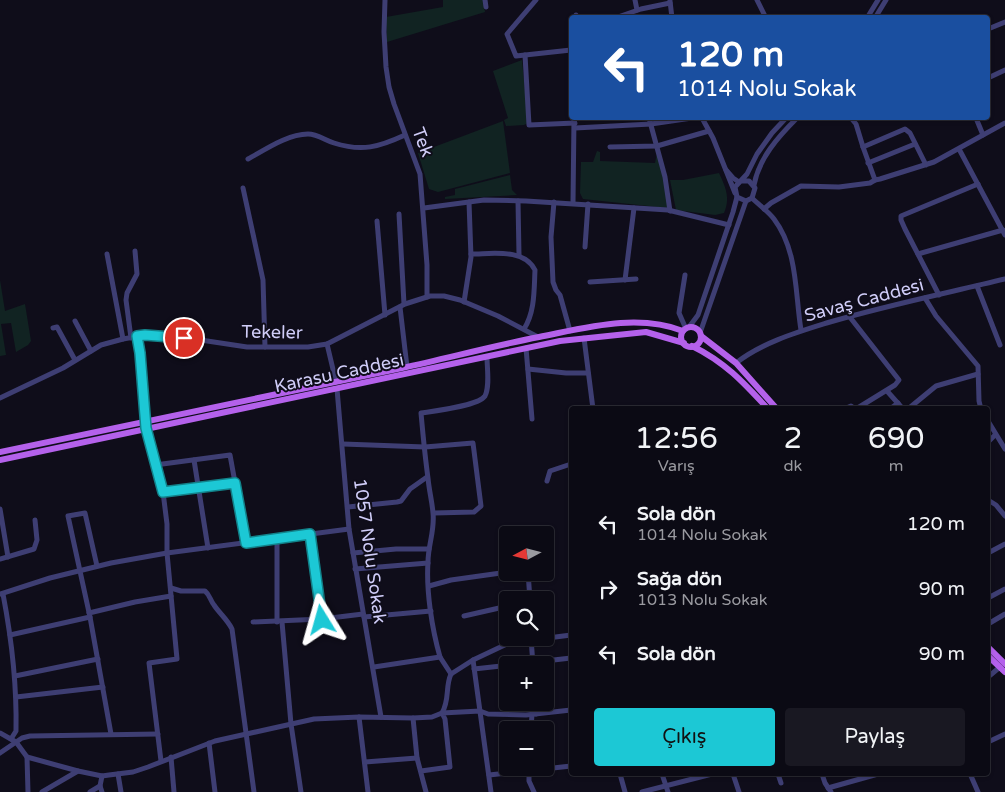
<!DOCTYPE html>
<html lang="tr">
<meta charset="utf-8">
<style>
body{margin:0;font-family:"Varela Round",sans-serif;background:#191822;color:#f1f3f6;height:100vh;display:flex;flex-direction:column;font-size:19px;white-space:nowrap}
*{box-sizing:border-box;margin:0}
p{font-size:16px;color:#9a9aa0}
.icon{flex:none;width:28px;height:28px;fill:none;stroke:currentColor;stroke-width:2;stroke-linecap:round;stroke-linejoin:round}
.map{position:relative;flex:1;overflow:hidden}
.sheet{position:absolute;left:569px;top:406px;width:421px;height:370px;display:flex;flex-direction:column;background:#0b0a14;border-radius:5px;box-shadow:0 1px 4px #0004,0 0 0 1px #2b2b34}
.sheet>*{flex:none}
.top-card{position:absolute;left:569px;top:15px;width:421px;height:105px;border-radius:5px;box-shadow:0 1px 4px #0004,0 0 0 1px #2b2b34;background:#1a4fa0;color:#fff;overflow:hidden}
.needle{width:32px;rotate:263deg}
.tools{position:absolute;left:499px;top:526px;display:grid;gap:10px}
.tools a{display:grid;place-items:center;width:55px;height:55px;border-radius:5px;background:#0b0a14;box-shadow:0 1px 4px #0004,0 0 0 1px #2b2b34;font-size:25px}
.pin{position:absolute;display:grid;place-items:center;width:42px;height:42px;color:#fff;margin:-21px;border:2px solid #fff;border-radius:50%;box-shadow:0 1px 5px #0007}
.me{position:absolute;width:55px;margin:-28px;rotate:352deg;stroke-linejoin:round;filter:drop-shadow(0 0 4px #0008)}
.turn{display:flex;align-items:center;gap:18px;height:105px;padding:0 25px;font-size:22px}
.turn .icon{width:65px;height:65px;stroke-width:2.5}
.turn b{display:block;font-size:35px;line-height:42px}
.eta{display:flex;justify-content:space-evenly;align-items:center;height:85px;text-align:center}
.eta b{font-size:30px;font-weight:600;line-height:35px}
.cta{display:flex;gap:10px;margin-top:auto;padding:10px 25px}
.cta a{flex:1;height:58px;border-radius:5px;background:#1cc8d5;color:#111;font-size:20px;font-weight:600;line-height:58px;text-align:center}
.cta a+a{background:#191822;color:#f1f3f6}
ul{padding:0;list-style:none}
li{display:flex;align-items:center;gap:15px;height:65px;padding:0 25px}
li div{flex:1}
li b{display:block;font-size:19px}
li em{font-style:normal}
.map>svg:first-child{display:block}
</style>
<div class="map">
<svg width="1005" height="792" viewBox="0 0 1005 792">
<rect width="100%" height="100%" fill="#0f0d1a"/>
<!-- green -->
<g fill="#112322">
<polygon points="443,0 483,0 485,12 387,42 386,17 443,7"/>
<polygon points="522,60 528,123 524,125 506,126 504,120 508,118 493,71"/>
<polygon points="503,121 510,173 438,192 429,189 418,153"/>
<polygon points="597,151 600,152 600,161 655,163 657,153 659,155 669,205 667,208 583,199 580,193 581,162 593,162"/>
<path d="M719 173C725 186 731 198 724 213L715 215 676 210 670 180H683Z"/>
<polygon points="510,175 512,190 517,195 445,199 445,197 455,195 455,189"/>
<polygon points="0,280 5,311 25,304 31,341 28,345 16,352 11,323 1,324 6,355 0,356"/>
</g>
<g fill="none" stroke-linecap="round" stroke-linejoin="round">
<!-- minor -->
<g stroke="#3e3e73" stroke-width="5">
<polyline points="385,0 384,32 386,67 389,87 394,104 420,174 427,265 427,297"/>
<polyline points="485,0 486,7"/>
<polyline points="536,0 507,34 516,56 571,50"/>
<polyline points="635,0 637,10"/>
<polyline points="757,0 766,18"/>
<polyline points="670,1 672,18"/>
<polyline points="576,18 576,15"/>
<polyline points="615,18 641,9 670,3"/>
<polyline points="867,18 878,0"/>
<polyline points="875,18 886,0"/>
<polyline points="988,29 1005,22"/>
<polyline points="525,55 529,125 575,123"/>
<polyline points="988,78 1005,70"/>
<polyline points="649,118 665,177 670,211"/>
<polyline points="702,118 713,138 735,193"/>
<polyline points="851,118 856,124 863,147"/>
<polyline points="976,118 983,135"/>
<polyline points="575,128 651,124 692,118"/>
<polyline points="610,147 657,146 709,131"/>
<polyline points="959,149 1005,235"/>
<path d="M248 159C266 149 288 134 308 134 317 134 325 140 334 143 362 152 379 147 405 135"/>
<polyline points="868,163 915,144"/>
<polyline points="926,165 910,133 905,129 863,147 875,180 880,179 934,162 1005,123"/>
<polyline points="726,170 733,178 739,182"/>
<polyline points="742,181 749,181 755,188 752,198 746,201 737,197 735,187 747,174 757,154 772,133 786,118"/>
<path d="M754 185C759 158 778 137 797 118"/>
<polyline points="243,188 263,280 265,347"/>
<path d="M752 198C759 205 768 211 774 219 798 251 795 293 801 330"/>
<polyline points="518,201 519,255"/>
<polyline points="554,202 551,237 553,282 556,290 560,295 570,331"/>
<polyline points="573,203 574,118"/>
<polyline points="424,208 484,200 526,201 668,210 729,225"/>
<polyline points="764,209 771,203 801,186 839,187 870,183 875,180"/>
<polyline points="399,214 404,304"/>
<polyline points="377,221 385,315"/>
<polyline points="585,247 588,204"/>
<polyline points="107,254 123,339"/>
<path d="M471 254C492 254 524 248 535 270 534 290 535 312 524 329"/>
<polyline points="918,254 1003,230"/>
<polyline points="685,275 679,313 686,329"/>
<polyline points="625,280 634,208"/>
<polyline points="590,282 636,279"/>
<polyline points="977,286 1000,345"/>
<polyline points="939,295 905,229 901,220 901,216 978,184"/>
<polyline points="925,298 936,316 978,366 979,401 981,409"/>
<polyline points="464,302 471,257 469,202"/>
<polyline points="400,307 407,367"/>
<polyline points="849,316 899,380 895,385 856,409"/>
<polyline points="75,321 91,351"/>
<polyline points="689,327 698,315 733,212 737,197"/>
<polyline points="53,328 57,327 75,360"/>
<polyline points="700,333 746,201"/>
<polyline points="137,337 140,353 146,429 163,492 167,524 167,553 177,659 149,663 161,761"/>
<polyline points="131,338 126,300 127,293 137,274 135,251"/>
<polyline points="584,338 593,409"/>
<polyline points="327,344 336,382"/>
<polyline points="526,348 532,419"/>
<path d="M736 363C763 342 798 332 830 322 888 305 947 293 1005 279"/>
<polyline points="528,369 566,373 588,373"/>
<polyline points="337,389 349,529 381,717"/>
<polyline points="887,391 903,409"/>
<polyline points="0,398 63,368 101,345 123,339 145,335 194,339 247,347 308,347 327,344 405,304 430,296 444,296 460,300 498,316 538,337"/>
<polyline points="844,409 851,406 855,409"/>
<polyline points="890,409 898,403"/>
<polyline points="908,409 936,386 978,374"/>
<polyline points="988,421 1005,449"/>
<polyline points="988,442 995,435"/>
<polyline points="343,444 425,447 473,443 481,506 474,512 434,513"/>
<polyline points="194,460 208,548"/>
<polyline points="155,465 230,455 246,543"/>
<polyline points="547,481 550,471 571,464"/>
<polyline points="163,492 235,483"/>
<polyline points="988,500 996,505 1005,516"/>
<polyline points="348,507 397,502 401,501 410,489 427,477"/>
<polyline points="0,509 8,557"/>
<polyline points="310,534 322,619"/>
<polyline points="277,539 277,622"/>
<polyline points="353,553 396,549 429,549"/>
<polyline points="988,553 1005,544"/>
<polyline points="0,559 34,549 37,540 35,520"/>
<polyline points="97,566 85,513 68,516 90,617 111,734"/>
<polyline points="355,569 428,563"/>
<polyline points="528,572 530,600"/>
<polyline points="429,586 451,580 508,572"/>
<path d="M171 588 181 591H205C210 595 210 600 214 605 220 614 227 619 232 629L254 792"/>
<polyline points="0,594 50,578 111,563 167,553 349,529"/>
<path d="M3 594C12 641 17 683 16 731L11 739"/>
<polyline points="988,598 1005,589"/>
<polyline points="89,613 135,602 171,596"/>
<polyline points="464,616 508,606"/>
<polyline points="364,617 431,611"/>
<polyline points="253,622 322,619 363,614"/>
<polyline points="282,622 291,724 301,792"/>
<polyline points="988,624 1005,614"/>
<polyline points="10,635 90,617"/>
<polyline points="531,638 533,665"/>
<path d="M440 657C432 629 426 591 428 562 428 545 435 530 433 513 432 501 429 490 428 478 425 457 423 435 421 413 434 411 478 406 485 396 490 386 487 368 487 357"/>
<polyline points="473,660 491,792"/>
<polyline points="374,667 440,657 451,674"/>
<polyline points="474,669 571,658"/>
<polyline points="451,674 473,660 509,643 571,635"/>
<polyline points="15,676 98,659"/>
<polyline points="988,677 1000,667"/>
<polyline points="16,697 103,687"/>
<polyline points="535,702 536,714"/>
<polyline points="359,717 368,792"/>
<polyline points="413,718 417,758 426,792"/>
<polyline points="531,730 532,714"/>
<path d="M0 733 16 742 27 757 78 771 102 776 109 775 133 772 148 767 215 741 314 719 359 717 413 718 432 717 442 713C450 699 445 687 451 674"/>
<polyline points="988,742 1005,734"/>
<polyline points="209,743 215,792"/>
<polyline points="0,753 22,738 30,736 158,734"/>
<polyline points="27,757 28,792"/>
<polyline points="171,757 174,792"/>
<polyline points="365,762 417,758"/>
<polyline points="529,769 529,781 534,792"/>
<polyline points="421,771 450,767 445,719 442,713 480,711 488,714 526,715 571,710"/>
<polyline points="118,774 121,792"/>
<polyline points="620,774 625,792"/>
<polyline points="662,774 668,792"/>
<polyline points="733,774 739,792"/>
<polyline points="778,774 781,783"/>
<polyline points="822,774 825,783 831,792"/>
<polyline points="489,775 571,766"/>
<polyline points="102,776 100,786 102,792"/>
<polyline points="971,776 978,792"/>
<polyline points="828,788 878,774"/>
<polyline points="42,792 78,771"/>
<polyline points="90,792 100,786"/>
<polyline points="642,792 712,774"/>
</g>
<!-- major -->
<g stroke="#b461eb" stroke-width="6">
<circle cx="691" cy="337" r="10"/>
<polyline points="701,336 736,363 777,409"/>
<path d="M692 346C725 362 744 383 768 409"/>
<path d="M0 452C134 424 268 396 402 368 448 358 493 346 539 337 585 328 637 313 683 331"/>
<polyline points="0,460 560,341 646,332 684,343"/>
<polyline points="988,647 1005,664"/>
<polyline points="988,656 1005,672"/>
</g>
</g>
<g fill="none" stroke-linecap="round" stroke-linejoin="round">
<defs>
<polyline id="route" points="184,338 145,335 137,336 140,353 146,428 163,492 235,483 246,543 310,534 322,620"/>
</defs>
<!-- route casing -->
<use href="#route" stroke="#12828a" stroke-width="12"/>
<!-- route -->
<use href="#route" stroke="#1cc8d5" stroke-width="9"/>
</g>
<g text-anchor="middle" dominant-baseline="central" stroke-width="4" stroke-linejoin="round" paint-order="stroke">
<!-- street labels -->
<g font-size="18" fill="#d0cdf8" stroke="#0f0d1a">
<text transform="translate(423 142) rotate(69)">Tek</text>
<text transform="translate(864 300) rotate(-15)">Savaş Caddesi</text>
<text transform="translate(272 332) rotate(1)">Tekeler</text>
<text transform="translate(339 373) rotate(-12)">Karasu Caddesi</text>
<text transform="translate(370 551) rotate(82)">1057 Nolu Sokak</text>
</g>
</g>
</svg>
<div class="tools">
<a><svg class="needle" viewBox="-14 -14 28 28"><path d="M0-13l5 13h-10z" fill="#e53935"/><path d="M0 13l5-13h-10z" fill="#9a9aa0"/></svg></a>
<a><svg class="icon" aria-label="search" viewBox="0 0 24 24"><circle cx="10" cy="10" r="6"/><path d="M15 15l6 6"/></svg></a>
<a>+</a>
<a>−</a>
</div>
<div class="pin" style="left:184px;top:338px;background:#d93025"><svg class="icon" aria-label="arrive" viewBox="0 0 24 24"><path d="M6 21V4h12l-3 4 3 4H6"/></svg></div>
<svg class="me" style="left:322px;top:620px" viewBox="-20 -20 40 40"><path d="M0-17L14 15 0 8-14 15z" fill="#1cc8d5" stroke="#fff" stroke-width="4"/></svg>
<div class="top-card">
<div class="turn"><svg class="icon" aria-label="left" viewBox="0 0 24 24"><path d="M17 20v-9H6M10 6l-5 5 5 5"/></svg><div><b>120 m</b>1014 Nolu Sokak</div></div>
</div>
<section class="sheet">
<div class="eta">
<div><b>12:56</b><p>Varış</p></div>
<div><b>2</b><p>dk</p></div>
<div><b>690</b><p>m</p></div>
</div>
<ul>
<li><svg class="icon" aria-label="left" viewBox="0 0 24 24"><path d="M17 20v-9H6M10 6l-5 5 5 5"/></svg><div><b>Sola dön</b><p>1014 Nolu Sokak</p></div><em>120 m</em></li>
<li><svg class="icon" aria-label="right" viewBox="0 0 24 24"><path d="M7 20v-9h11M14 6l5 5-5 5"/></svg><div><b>Sağa dön</b><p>1013 Nolu Sokak</p></div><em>90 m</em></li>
<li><svg class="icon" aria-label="left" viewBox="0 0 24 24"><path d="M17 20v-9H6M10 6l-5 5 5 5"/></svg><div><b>Sola dön</b></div><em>90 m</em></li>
</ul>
<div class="cta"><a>Çıkış</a><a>Paylaş</a></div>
</section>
</div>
